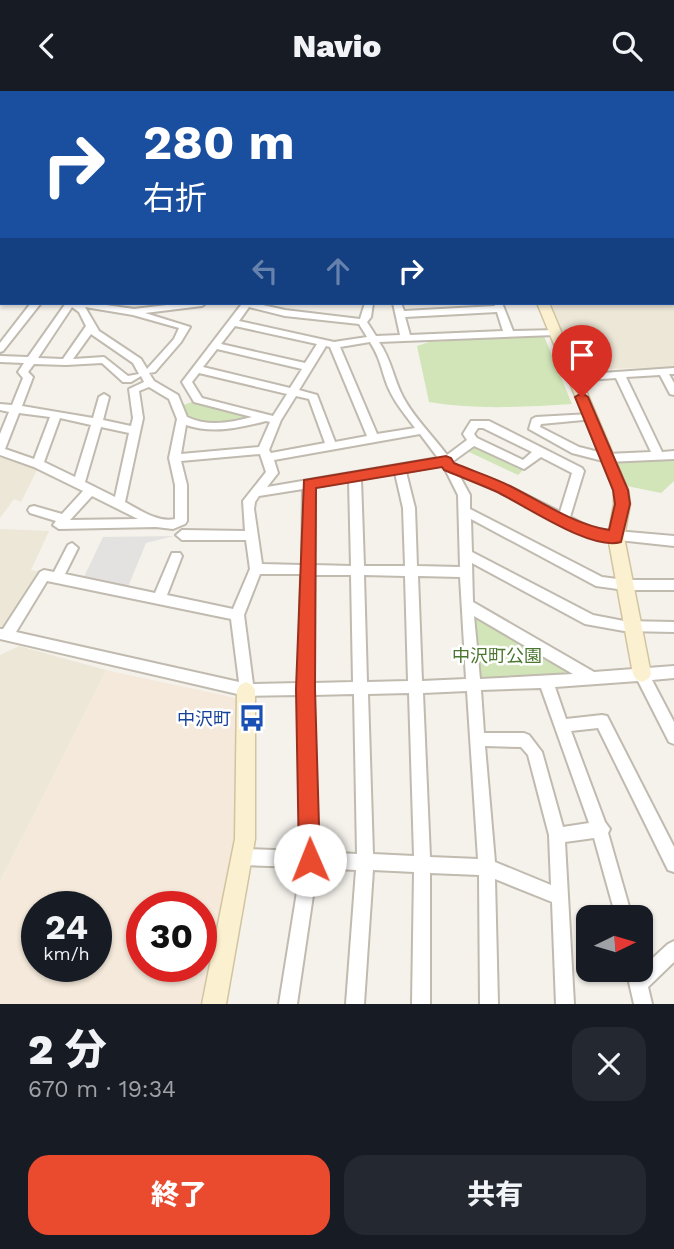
<!DOCTYPE html>
<html lang="ja">
<meta charset="utf-8">
<style>
body{margin:0;font-family:"Work Sans","Noto Sans JP",sans-serif;background:#242831;color:#f1f3f6;height:100vh;display:flex;flex-direction:column;font-size:26px;white-space:nowrap}
*{box-sizing:border-box;margin:0}
p{font-size:23px;color:#9ea1a6}
.icon{flex:none;width:38px;height:38px;fill:none;stroke:currentColor;stroke-width:2;stroke-linecap:round;stroke-linejoin:round}
.map{position:relative;height:913px;overflow:hidden}
.sheet{display:flex;flex-direction:column;background:#171b24;flex:1}
.sheet>*{flex:none}
.top-card{position:absolute;left:0px;top:0px;width:676px;height:214px;box-shadow:0 2px 5px #0004;background:#1a4fa0;color:#fff;overflow:hidden}
.needle{width:46px;rotate:85deg}
.buttons{position:absolute;left:576px;top:814px;display:grid;gap:14px}
.buttons a{display:grid;place-items:center;width:77px;height:77px;border-radius:14px;background:#171b24;box-shadow:0 2px 5px #0004;font-size:35px}
.speed{position:absolute;left:21px;top:800px;display:flex;gap:14px;font-size:35px;font-weight:700;text-align:center}
.speed>*{display:grid;place-content:center;width:91px;height:91px;border-radius:50%;background:#171b24;box-shadow:0 2px 5px #0004;line-height:1}
.speed small{font-size:18px;font-weight:400}
.speed .limit{border:10px solid #d22;background:#fff;color:#111}
.pin{position:absolute;display:grid;place-items:center;width:60px;height:60px;color:#fff;margin:-72px -30px;border-radius:50% 50% 50% 0;rotate:-45deg;box-shadow:0 0 7px #0007}
.pin .icon{rotate:45deg}
.me{position:absolute;width:77px;margin:-38px;rotate:359deg;stroke-linejoin:round;filter:drop-shadow(0 0 5px #0008)}
.turn{display:flex;align-items:center;gap:24px;height:147px;padding:0 28px;font-size:32px}
.turn .icon{width:91px;height:91px;stroke-width:2.5}
.turn b{display:block;font-size:49px;line-height:60px}
.lanes{display:flex;align-items:center;height:66px;padding:0 28px;background:#0003;justify-content:center;gap:35px;direction:ltr}
.lanes .off{opacity:.35}
.round{display:grid;place-items:center;flex:none;width:74px;height:74px;border-radius:21px;background:#242831}
.headline{display:flex;align-items:center;justify-content:space-between;height:119px;padding:0 28px}
h1{font-size:42px;font-weight:800;line-height:52px}
.button{display:flex;gap:14px;margin-top:auto;padding:14px 28px}
.button a{flex:1;height:80px;border-radius:21px;background:#ea4a2e;color:#fff;font-size:28px;font-weight:800;line-height:80px;text-align:center}
.button a+a{background:#242831;color:#f1f3f6}
header{display:flex;justify-content:space-between;align-items:center;height:91px;padding:0 28px;background:#171b24;font-size:32px;font-weight:800}
.map>svg:first-child{display:block}
</style>
<header><svg class="icon" aria-label="back" viewBox="0 0 24 24"><path d="M15 5l-7 7 7 7"/></svg>Navio<svg class="icon" aria-label="search" viewBox="0 0 24 24"><circle cx="10" cy="10" r="6"/><path d="M15 15l6 6"/></svg></header>
<div class="map">
<svg width="674" height="913" viewBox="0 0 674 913">
<rect width="100%" height="100%" fill="#f5f2ec"/>
<!-- commercial -->
<path fill="#f4e9da" fill-rule="evenodd" d="M106 579 236 607 235 753 200 913H0V790ZM37 816H96V875H37ZM142 816H201V875H142Z"/>
<!-- education -->
<g fill="#ede7d7">
<polygon points="674,191 674,276 577,279 550,212 674,212"/>
<polygon points="0,363 37,379 21,411 14,408 0,427"/>
<polygon points="0,438 49,440 31,479 41,481 11,534 2,539 0,538"/>
<polygon points="19,555 106,579 0,790 0,564"/>
</g>
<!-- green -->
<g fill="#d1e5b8">
<path d="M544 245 572 313C524 316 477 319 429 311L417 255 429 251Z"/>
<path d="M194 310 256 326C231 330 195 344 181 315Z"/>
<polygon points="475,353 525,377 518,384 469,361"/>
<polygon points="674,367 674,390 661,402 627,395 615,370"/>
<polygon points="470,521 566,578 564,584 476,588"/>
</g>
<!-- parking -->
<polygon fill="#e4e2e0" points="174,445 146,452 128,496 83,488 103,446"/>
<g fill="none" stroke-linecap="round" stroke-linejoin="round">
<defs>
<g id="street">
<polygon points="0,0 7,0 2,2"/>
<rect x="27" y="0" width="6" height="2"/>
<rect x="53" y="0" width="6" height="2"/>
<polygon points="82,0 88,0 89,2 83,2"/>
<polygon points="159,0 166,0 158,2"/>
<polygon points="231,0 238,0 230,2"/>
<rect x="245" y="0" width="6" height="2"/>
<polygon points="272,0 278,0 271,2"/>
<polygon points="347,0 353,0 354,2 348,2"/>
<rect x="396" y="0" width="6" height="2"/>
<polygon points="456,0 476,0 474,2 453,2"/>
<polygon points="499,0 505,0 506,2 500,2"/>
<polygon points="526,0 532,0 533,2 527,2"/>
<rect x="542" y="0" width="6" height="2"/>
<rect x="571" y="0" width="6" height="2"/>
<polygon points="604,0 610,0 603,2"/>
<polygon points="664,0 674,0 674,4 674,2"/>
<rect x="0" y="8" width="2" height="4"/>
<rect x="0" y="19" width="2" height="4"/>
<polygon points="0,65 2,65 0,70"/>
<rect x="0" y="101" width="2" height="5"/>
<rect x="0" y="134" width="2" height="5"/>
<rect x="0" y="153" width="2" height="6"/>
<rect x="0" y="169" width="2" height="6"/>
<polygon points="2,181 2,187 0,188 0,182"/>
<rect x="0" y="193" width="2" height="6"/>
<polygon points="31,212 41,212 3,260 0,261 0,252"/>
<path d="M66 212H92L134 218 183 212H206L202 215 145 222 190 236 181 251 155 281 149 282 154 290 178 304 187 326C208 336 230 332 252 326L194 311 182 291 241 214 239 212H254L285 219 360 228 365 212H373L371 226 367 231 376 245 400 244 393 212H401L404 220 495 215 494 212H502L513 240 558 239 560 241 555 244 379 251C392 270 393 287 403 306 414 327 433 345 447 364L467 349 463 343 471 330H489L582 377 584 380 570 426 593 438 674 445V455L591 446 559 433 557 430 498 400 459 384 470 404V418L602 486 625 489H674V499H625L596 495 471 428 472 461 593 524 624 530 674 531V541L624 540 585 533 472 472 473 511 594 581 674 575V587L652 589 674 631V653L669 651 638 590 555 596 566 628 602 624 607 625 674 756V781L668 779 598 637 571 640 605 731 610 738 608 742 632 826H616L594 747 565 751 574 913H556L552 811 495 788 498 913H480L479 784 430 782V913H412L414 781 373 779 364 913H346L356 779 317 777 297 913H279L301 776 243 774 237 772 235 766 237 760 243 758 302 760 299 604 246 605 0 548V538H3L40 481 44 479 54 481 68 454 72 452 78 457 65 483 155 502 172 462H180L182 465 167 504 233 518 250 478 246 449H182L176 444 182 439 245 440 243 410 266 381 260 363 181 370 187 394V430L185 433 173 438 156 436 59 438 53 434 56 430 30 422 28 419 30 416 34 415 62 423 83 400 34 376 0 364V343L9 321 0 319V313L12 314 23 287 18 281 24 272 0 271V265L28 266ZM72 216 79 221 86 235 63 268 38 267ZM85 216 133 224 179 237 174 248 147 278 141 268 99 240ZM249 216 285 225 359 233 367 246 334 251 239 230ZM497 221 503 240 410 244 405 226ZM235 235 317 253 305 272 221 253ZM91 243 133 272 139 283 128 285 104 266 73 268ZM370 251C379 266 380 272 385 288 391 307 403 321 415 337L377 343 340 256ZM326 255 330 256 367 345 335 351 317 304 299 299ZM217 258 302 278 290 297 203 276ZM102 272 123 291H131L141 285 144 291 129 298 133 327 131 335 103 329 109 306 104 303 99 306 93 327 22 315 33 286 28 281 34 273 66 274ZM199 282 287 303 273 325 202 307 192 291ZM149 296 169 308 177 328 169 367 175 394V428C158 432 140 419 125 411L143 327 139 300ZM296 305 309 308 325 352 271 362 269 359 281 329ZM19 322 50 326 34 368 5 358ZM60 327 91 334 75 386 44 371ZM266 330 270 331 259 356 181 363 186 334C213 343 239 337 266 330ZM101 336 129 342 115 406 85 391ZM478 337H483L532 361 523 369 477 347 474 343ZM420 343 438 367 267 396 278 382 274 369ZM474 355 524 378 541 366 572 382 560 421 506 394 453 373 452 371ZM443 374 458 404 460 476 417 475 415 417 406 381ZM395 382 403 417 405 475H364L361 388ZM349 390 351 475 314 474 315 396ZM303 398 302 474 262 473 254 418 255 411 259 405ZM92 405 138 428 70 429ZM260 483H301L299 592 253 593 244 524ZM314 484H351L353 591 313 592ZM364 484 405 485 408 590 367 591ZM418 485 460 486 466 588 422 590ZM47 490 231 528 239 591 16 541ZM474 525 573 583 480 588ZM541 597 589 732 563 736 542 661 529 644 524 642H484L481 599ZM467 600 478 768 430 766 423 602ZM409 602 414 765 373 763 368 603ZM354 603 357 763 318 761 313 604ZM485 655 521 656 528 664 549 744 551 794 495 771Z"/>
<polygon points="674,277 674,283 669,283 674,292 674,304 670,303 660,284 626,286 662,361 674,360 674,368 607,371 572,362 529,338 532,328 536,326 590,323 594,324 595,326 594,328 541,333 540,336 579,356 607,363 651,361 616,287 573,290 568,287 573,284"/>
<polygon points="674,850 674,871 648,896 652,913 634,913 626,878 640,878 640,872 643,876 668,853"/>
</g>
<g id="secondary">
<polygon points="537,212 549,212 628,399 630,413 624,446 651,583 648,588 642,591 636,588 633,583 608,446 614,413 614,399"/>
<polygon points="246,591 252,594 255,599 255,748 226,913 202,913 235,748 237,599 240,594"/>
</g>
</defs>
<!-- street casing -->
<use href="#street" stroke="#c0baaf" stroke-width="4"/>
<!-- secondary casing -->
<use href="#secondary" stroke="#d1c49f" stroke-width="3"/>
<!-- street -->
<use href="#street" fill="#fff" fill-rule="evenodd"/>
<!-- secondary -->
<use href="#secondary" fill="#fbf0d0" fill-rule="evenodd"/>
</g>
<!-- route -->
<path fill="#ea4a2e" stroke="#98301e" stroke-width="2" d="M582 302 588 306 628 399 630 413 621 451C590 460 525 414 495 400 479 393 461 386 444 379L442 376 316 397 315 598 320 769 317 776 310 779 302 776 299 769 296 598 304 389 446 365 451 367 454 372C473 380 492 386 510 395 542 411 573 433 609 439L615 413 613 399 575 306Z"/>
<!-- icons -->
<defs>
<symbol id="bus-bare" viewBox="-9 -9 18 18"><path d="M-5-6H5V4H4V6H2V4H-2V6H-4V4H-5ZM-3.5-4V0h7V-4ZM-3.5 1.2v1.5H-2V1.2ZM2 1.2v1.5H3.5V1.2Z" fill="#1a4fb4" stroke="#fff" stroke-width="2.5" paint-order="stroke"/></symbol>
</defs>
<g fill-rule="evenodd">
<use href="#bus-bare" x="233" y="608" width="38" height="38"/>
</g>
<g text-anchor="middle" dominant-baseline="central" stroke-width="5" stroke-linejoin="round" paint-order="stroke">
<!-- park labels -->
<g font-size="18" fill="#4c7731" stroke="#fff">
<text x="497" y="564">中沢町公園</text>
</g>
<!-- transit labels -->
<g font-size="18" fill="#164399" stroke="#fff" text-anchor="end">
<text x="231" y="627">中沢町</text>
</g>
</g>
</svg>
<div class="buttons">
<a><svg class="needle" viewBox="-14 -14 28 28"><path d="M0-13l5 13h-10z" fill="#e53935"/><path d="M0 13l5-13h-10z" fill="#9ea1a6"/></svg></a>
</div>
<div class="speed"><div>24<small>km/h</small></div><div class="limit">30</div></div>
<div class="pin" style="left:582px;top:306px;background:#d93025"><svg class="icon" aria-label="arrive" viewBox="0 0 24 24"><path d="M6 21V4h12l-3 4 3 4H6"/></svg></div>
<svg class="me" style="left:310px;top:769px" viewBox="-20 -20 40 40"><circle r="19" fill="#fff"/><path d="M0-13L10 11 0 6-10 11z" fill="#ea4a2e"/></svg>
<div class="top-card">
<div class="turn"><svg class="icon" aria-label="right" viewBox="0 0 24 24"><path d="M7 20v-9h11M14 6l5 5-5 5"/></svg><div><b>280 m</b>右折</div></div>
<div class="lanes"><svg class="icon off" aria-label="left" viewBox="0 0 24 24"><path d="M17 20v-9H6M10 6l-5 5 5 5"/></svg><svg class="icon off" aria-label="ahead" viewBox="0 0 24 24"><path d="M12 20V5M6 11l6-6 6 6"/></svg><svg class="icon" aria-label="right" viewBox="0 0 24 24"><path d="M7 20v-9h11M14 6l5 5-5 5"/></svg></div>
</div>
</div>
<section class="sheet">
<div class="headline"><div><h1>2 分</h1><p>670 m · 19:34</p></div><a class="round"><svg class="icon" aria-label="close" viewBox="0 0 24 24"><path d="M6 6l12 12M18 6L6 18"/></svg></a></div>
<div class="button"><a>終了</a><a>共有</a></div>
</section>
